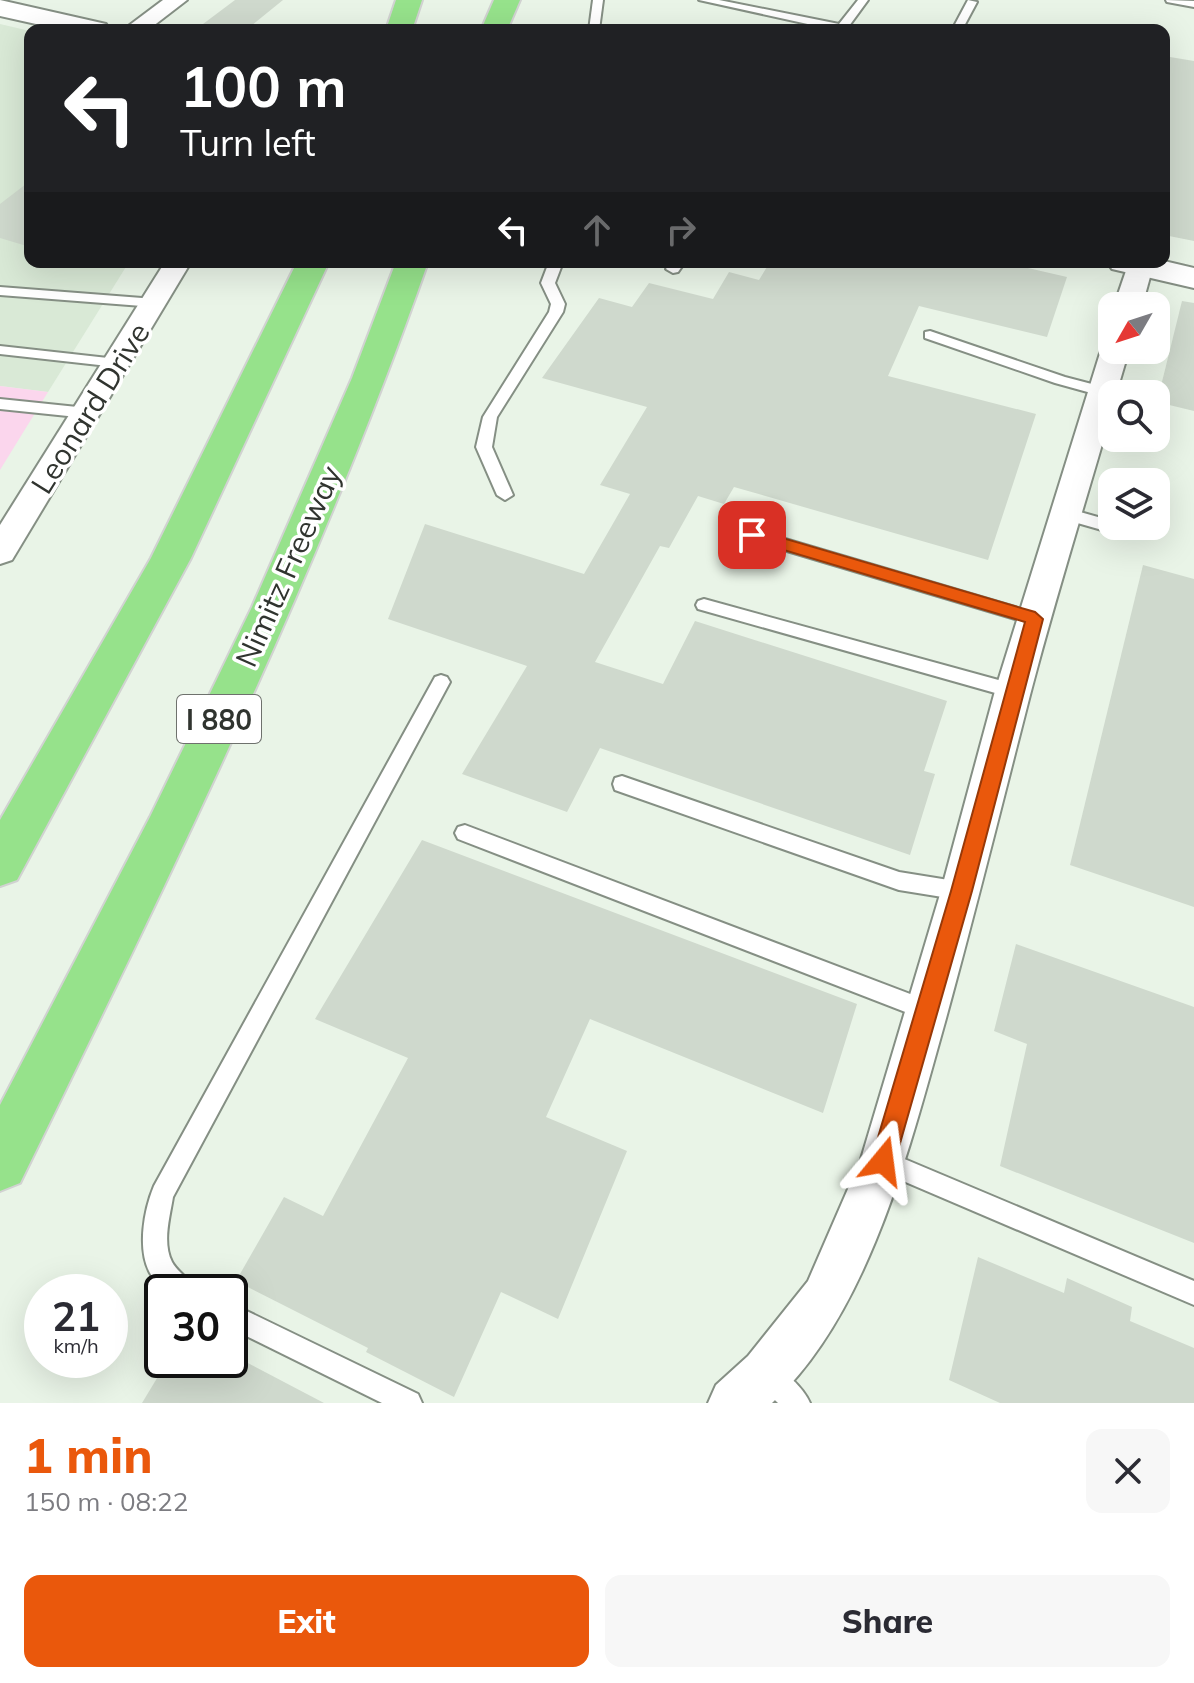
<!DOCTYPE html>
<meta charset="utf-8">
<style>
body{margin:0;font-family:Mulish,sans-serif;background:#f7f7f7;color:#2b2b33;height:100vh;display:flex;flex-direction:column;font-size:30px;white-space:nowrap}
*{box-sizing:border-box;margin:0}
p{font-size:26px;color:#7c7c81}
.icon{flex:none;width:44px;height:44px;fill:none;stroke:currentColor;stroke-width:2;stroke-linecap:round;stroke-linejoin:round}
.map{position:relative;height:1403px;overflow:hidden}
.sheet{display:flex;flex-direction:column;background:#fff;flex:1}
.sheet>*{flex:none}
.hud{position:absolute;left:24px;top:24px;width:1146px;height:244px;border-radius:16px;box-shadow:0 8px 32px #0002;background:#202124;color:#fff;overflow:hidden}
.needle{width:52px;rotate:231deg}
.buttons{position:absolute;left:1098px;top:292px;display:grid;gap:16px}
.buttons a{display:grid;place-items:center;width:72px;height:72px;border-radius:16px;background:#fff;box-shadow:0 8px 32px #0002;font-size:40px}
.speed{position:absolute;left:24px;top:1274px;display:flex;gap:16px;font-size:40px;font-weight:700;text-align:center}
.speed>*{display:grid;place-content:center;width:104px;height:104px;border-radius:50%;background:#fff;box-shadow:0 8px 32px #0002;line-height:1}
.speed small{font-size:20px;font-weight:400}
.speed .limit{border:4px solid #111;border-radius:12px;background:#fff;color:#111}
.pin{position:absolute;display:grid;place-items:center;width:68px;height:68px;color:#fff;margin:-34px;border-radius:16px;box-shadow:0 4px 12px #0006}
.me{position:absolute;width:88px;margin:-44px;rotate:16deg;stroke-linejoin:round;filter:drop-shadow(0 0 6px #0008)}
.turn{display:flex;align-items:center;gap:28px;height:168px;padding:0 24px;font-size:36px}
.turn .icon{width:104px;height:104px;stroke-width:2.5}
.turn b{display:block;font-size:56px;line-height:68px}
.lanes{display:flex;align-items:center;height:76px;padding:0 24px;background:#0003;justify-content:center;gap:40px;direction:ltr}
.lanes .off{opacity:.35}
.round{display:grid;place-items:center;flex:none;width:84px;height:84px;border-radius:16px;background:#f7f7f7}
.overview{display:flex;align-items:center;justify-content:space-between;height:136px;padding:0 24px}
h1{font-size:48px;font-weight:800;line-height:60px;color:#ea580c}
.action{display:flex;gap:16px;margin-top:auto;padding:16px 24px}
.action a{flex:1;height:92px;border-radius:16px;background:#ea580c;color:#fff;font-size:32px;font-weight:800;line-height:92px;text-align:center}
.action a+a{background:#f7f7f7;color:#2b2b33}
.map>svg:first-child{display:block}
</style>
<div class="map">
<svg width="1194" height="1403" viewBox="0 0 1194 1403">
<rect width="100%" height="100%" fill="#e9f4e7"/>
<!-- built -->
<polygon fill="#d9e9d6" points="0,24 30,31 30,262 129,262 48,392 0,386"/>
<!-- green -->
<polygon fill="#fbd6ed" points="0,386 48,392 0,470"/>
<!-- building -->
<g fill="#cfd9cd">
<polygon points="235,0 283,0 246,30 195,30"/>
<polygon points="1164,56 1194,61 1194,241 1164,235"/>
<polygon points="30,181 30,247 0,238 0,204"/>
<polygon points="770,262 1002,262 1067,277 1047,337 919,306 888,376 1036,414 988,560 734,487 724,504 698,496 669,548 660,546 595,662 663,684 695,621 947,701 924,771 935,774 910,855 600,748 567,812 462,774 527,666 388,619 425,524 584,574 630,494 600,485 647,407 542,378 599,298 632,307 649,283 713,299 729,272 759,280"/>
<polygon points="1182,301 1194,303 1194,411 1157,402"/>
<polygon points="1143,565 1194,579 1194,907 1070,865"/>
<polygon points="422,840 857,1004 823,1113 590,1019 546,1117 627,1151 558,1319 501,1292 454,1397 366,1352 368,1348 236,1281 284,1197 323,1216 408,1058 315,1019"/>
<polygon points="1016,944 1194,1007 1194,1243 1000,1166 1027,1044 994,1031"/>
<polygon points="978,1257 1064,1293 1067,1278 1132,1307 1130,1321 1194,1348 1194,1403 1000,1403 949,1380"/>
<polygon points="168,1360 242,1360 324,1403 142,1403"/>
</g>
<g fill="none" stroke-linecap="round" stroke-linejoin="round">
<defs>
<g id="service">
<polygon points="593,0 603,0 599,30 589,30"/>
<polygon points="699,0 719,0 839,24 858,0 868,0 849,26 856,30 835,30"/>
<polygon points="968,0 977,2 962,30 952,30"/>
<polygon points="1166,0 1194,1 1194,7 1167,2"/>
<polygon points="549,262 563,262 555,283 565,304 563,312 497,417 492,447 513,495 505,500 497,495 476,447 483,417 549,312 551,304 541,283"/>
<polygon points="671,262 685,262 678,272 673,273 666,269"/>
<polygon points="0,287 155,299 162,303 155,307 0,295"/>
<polygon points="930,331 1065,377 1107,388 1109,391 1102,396 1055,383 925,338 925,332"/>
<polygon points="0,346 117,359 124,363 117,367 0,354"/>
<polygon points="0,399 87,408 94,413 87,418 0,409"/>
<polygon points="1066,508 1112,521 1112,526 1136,528 1138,532 1130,538 1060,518 1058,514"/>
<polygon points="752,529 1035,613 1044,619 1035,625 746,539 744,535 746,531"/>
<polygon points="704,599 1013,684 1019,686 1022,691 1019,696 1013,698 698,609 696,605 698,601"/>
<path d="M441 675 447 677 450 682 173 1197C170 1216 162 1243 172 1262 178 1273 191 1279 196 1292H167C161 1286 154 1280 150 1273 137 1249 144 1210 154 1186L435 677Z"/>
<polygon points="622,776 899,872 961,882 968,885 971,891 968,897 961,900 899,890 615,790 613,784 615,778"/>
<polygon points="465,825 934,1003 937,1010 934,1017 926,1020 458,839 455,833 458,827"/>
<polygon points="883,1150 1194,1281 1194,1305 875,1169 872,1161 875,1153"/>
<polygon points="230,1303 418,1394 422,1403 382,1403 230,1328"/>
<path d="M768 1363C784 1370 803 1387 810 1403H778L759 1385 755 1376 759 1367Z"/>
</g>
<g id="minor">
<polygon points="163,0 187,0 148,30 123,30"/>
<polygon points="165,262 191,262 12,560 0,564 0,525"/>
<polygon points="1129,262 1151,262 1153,266 1142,306 1114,306"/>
<path d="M1112 342V350H1129L1116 394H1112V410C1085 504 1055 599 1030 695 1002 804 975 913 945 1022 910 1146 869 1314 772 1403H708L716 1385 748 1356 808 1281 861 1159 941 891 995 691 1101 350 1105 344Z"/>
</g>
<g id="tertiary">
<polygon points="0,0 106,24 110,30 63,30 0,16"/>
<polygon points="1164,261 1194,268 1194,288 1112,269 1107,262"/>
</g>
<g id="motorway">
<polygon points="396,0 422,0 412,30 386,30"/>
<polygon points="494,0 520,0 507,30 481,30"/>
<polygon points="297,262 329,262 191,558 17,880 0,886 0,820 151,558"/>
<path d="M396 262H428C316 581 168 880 20 1183L0 1191V1105L150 817 252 607 352 378Z"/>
</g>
</defs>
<!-- service casing -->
<use href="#service" stroke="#858f84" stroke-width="4"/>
<!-- minor casing -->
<use href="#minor" stroke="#858f84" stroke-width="4"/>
<!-- tertiary casing -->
<use href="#tertiary" stroke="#858f84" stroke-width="4"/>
<!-- motorway casing -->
<use href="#motorway" stroke="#d1d2d1" stroke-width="4"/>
<!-- service -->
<use href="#service" fill="#fff" fill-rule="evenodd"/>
<!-- minor -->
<use href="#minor" fill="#fff" fill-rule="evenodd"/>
<!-- tertiary -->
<use href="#tertiary" fill="#fff" fill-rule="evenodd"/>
<!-- motorway -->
<use href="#motorway" fill="#96e28b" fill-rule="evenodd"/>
</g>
<!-- route -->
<polygon fill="#ea580c" stroke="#983908" stroke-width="2" points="752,529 1035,612 1043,619 972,891 895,1161 891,1169 883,1173 875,1169 871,1161 951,891 1025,622 747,539 744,535"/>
<g text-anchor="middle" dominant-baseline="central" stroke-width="7" stroke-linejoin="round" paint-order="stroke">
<!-- shield labels -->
<rect fill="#fff" stroke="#6e716d" stroke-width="2" x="177" y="695" width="84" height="48" rx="6"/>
<g font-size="28" font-weight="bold" fill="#30342f">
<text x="219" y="719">I 880</text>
</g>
<!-- street labels -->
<g font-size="30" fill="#30342f" stroke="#fff">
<text transform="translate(90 408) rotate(-58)">Leonard Drive</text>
<text transform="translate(288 566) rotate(-66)">Nimitz Freeway</text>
</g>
</g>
</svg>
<div class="buttons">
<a><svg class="needle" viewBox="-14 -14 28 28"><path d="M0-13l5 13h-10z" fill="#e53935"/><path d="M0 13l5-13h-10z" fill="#7c7c81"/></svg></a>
<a><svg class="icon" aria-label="search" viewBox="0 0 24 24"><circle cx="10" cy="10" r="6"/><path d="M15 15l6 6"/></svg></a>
<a><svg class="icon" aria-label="layers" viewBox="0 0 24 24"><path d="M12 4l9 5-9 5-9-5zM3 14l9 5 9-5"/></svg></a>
</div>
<div class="speed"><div>21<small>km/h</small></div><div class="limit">30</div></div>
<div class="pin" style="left:752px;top:535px;background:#d93025"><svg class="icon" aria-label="arrive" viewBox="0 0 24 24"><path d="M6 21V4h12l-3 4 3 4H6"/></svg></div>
<svg class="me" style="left:883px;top:1161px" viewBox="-20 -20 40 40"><path d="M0-17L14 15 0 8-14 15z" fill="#ea580c" stroke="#fff" stroke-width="4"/></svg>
<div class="hud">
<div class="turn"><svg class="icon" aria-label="left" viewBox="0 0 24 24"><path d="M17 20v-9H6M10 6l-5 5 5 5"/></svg><div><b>100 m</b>Turn left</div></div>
<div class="lanes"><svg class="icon" aria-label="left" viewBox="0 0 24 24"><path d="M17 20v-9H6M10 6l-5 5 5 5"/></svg><svg class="icon off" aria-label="ahead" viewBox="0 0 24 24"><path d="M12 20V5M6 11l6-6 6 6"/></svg><svg class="icon off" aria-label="right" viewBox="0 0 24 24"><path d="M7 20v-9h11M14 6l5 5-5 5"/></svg></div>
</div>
</div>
<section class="sheet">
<div class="overview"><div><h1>1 min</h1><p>150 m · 08:22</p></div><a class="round"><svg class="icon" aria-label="close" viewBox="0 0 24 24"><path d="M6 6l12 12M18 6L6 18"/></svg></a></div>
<div class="action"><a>Exit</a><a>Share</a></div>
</section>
